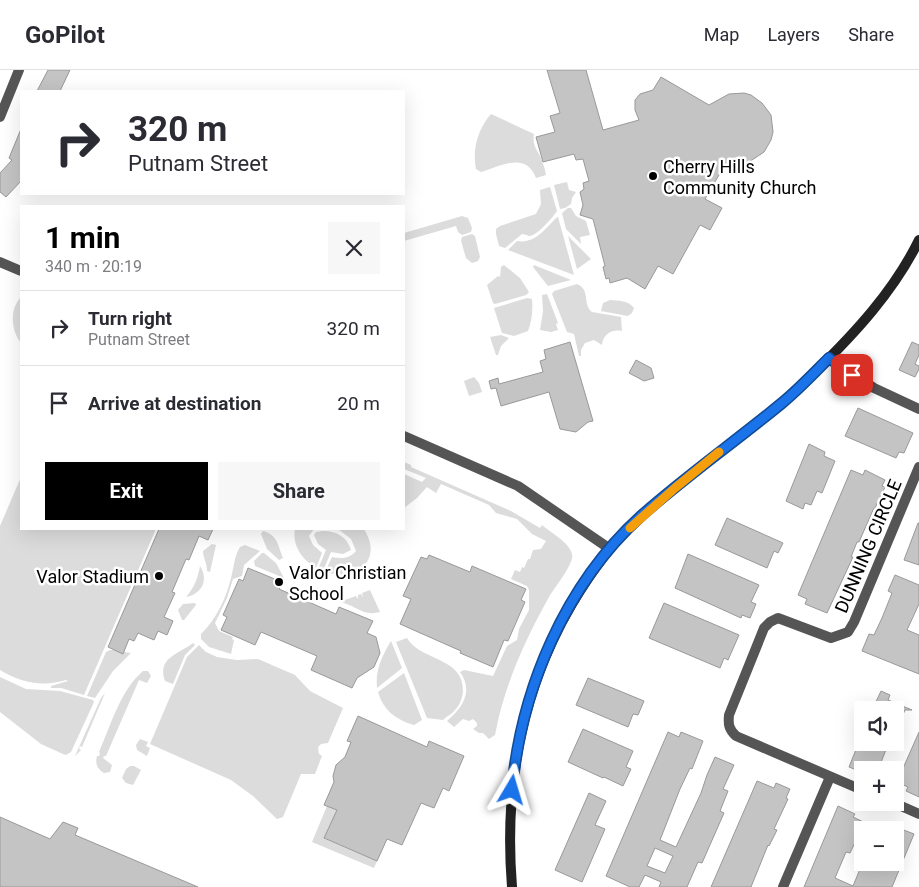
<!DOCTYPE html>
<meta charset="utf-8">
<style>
body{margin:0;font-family:Roboto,sans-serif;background:#f7f7f7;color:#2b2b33;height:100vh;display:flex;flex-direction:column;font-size:19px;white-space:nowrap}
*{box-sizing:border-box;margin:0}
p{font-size:16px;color:#7c7c81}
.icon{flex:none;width:28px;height:28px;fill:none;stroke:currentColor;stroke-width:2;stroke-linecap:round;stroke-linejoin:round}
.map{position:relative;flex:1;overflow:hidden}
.panel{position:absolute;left:20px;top:135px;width:385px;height:325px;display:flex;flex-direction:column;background:#fff;border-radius:0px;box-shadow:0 5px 20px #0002}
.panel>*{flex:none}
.guide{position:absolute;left:20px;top:20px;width:385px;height:105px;border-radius:0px;box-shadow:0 5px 20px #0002;background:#fff;color:#2b2b33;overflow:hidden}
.controls{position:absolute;left:854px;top:631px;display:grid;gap:10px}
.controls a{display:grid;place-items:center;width:50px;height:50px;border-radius:0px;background:#fff;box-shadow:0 5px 20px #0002;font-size:25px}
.pin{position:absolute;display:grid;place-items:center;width:42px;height:42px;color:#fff;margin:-21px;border-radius:10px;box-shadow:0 2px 8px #0006}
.me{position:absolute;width:55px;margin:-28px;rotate:7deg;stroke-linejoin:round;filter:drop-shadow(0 0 4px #0008)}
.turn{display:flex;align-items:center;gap:18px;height:105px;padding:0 25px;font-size:22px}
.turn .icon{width:65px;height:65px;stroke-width:2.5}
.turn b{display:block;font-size:35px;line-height:42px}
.round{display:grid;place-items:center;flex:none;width:52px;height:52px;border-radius:0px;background:#f7f7f7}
.summary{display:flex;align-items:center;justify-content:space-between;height:85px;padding:0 25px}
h1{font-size:30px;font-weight:700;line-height:38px;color:#000}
.cta{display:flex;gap:10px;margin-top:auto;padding:10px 25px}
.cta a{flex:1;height:58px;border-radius:0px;background:#000;color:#fff;font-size:20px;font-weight:700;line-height:58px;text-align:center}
.cta a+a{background:#f7f7f7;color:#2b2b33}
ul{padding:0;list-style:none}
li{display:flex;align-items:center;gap:15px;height:75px;padding:0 25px;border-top:1px solid #e1e1e2}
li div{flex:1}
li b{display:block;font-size:19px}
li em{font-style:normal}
header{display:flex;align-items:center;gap:30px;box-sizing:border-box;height:70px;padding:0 25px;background:#fff;border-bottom:1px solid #e1e1e2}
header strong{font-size:24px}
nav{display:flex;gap:28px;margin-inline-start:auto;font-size:18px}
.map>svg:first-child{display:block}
</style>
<header>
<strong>GoPilot</strong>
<nav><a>Map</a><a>Layers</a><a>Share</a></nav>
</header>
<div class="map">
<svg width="919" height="817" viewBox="0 0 919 817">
<rect width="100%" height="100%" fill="#fff"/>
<!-- green -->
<g fill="#dcdcdc">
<path d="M491 44 534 64C532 76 537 79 541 88 543 94 545 98 546 105L536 108C526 81 500 96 481 102L476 99C472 79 478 59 491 44Z"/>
<polygon points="567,112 569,120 576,122 572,128 571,134 565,138 560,139 554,115"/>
<path d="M550 117 557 141C553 147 536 167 529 166 527 165 524 164 522 164L505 178 499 176 496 164V159L500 156 536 144 541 134 540 120Z"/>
<polygon points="568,138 571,138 576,146 586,151 590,165 580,167 581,174 566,159 562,143"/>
<polygon points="462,146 468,148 472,158 471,162 462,165 458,162 456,156 404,171 404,163"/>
<path d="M558 147 574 205 508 180 517 171C535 174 545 159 556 148Z"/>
<polygon points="472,164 475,166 480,187 478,191 472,193 466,188 461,171 462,167"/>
<polygon points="568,166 591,189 577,199"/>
<polygon points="504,195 520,208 529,222 526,225 495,234 493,233 487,215 498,206 500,207 501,197"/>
<polygon points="534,195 571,210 548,216 533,197"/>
<path d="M577 214C591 220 582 234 592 242L621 247 622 261C612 259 603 264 602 275L594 270 585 273 581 280V286H579L574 264 567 262 552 224 554 221Z"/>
<polygon points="547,224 558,253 556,254 558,260 551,262 540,260 543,241 542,225"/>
<path d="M21 227V273C11 261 9 239 21 227Z"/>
<path d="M527 228 532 229C533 240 532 250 528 261L514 266 502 263 494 238Z"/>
<path d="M610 230C619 231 628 230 634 238L632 243 628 246 601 241 603 233Z"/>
<polygon points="501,265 509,268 501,276 498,285 496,285 490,267"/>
<polygon points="474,307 479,313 482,322 469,326 464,311"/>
<path d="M404 392 411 395V397L511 441 540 458 542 455C551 463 569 472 572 484 575 493 554 518 549 527 525 570 504 616 495 665L489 669 483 663H479L473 659 477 656V653L473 649 469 651 463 649 454 657 447 651C462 638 474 622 460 602L464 600 493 606 507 576 517 570 519 559 529 540V520L527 516 511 509 515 500 520 502 522 497 524 498 528 489H530L533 480 541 479 546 471 532 464 517 449 496 443 489 435 441 414 436 423 427 417 417 428 404 438V404L422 412 426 408 404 399Z"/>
<path d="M21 407V459H156L84 625 61 618H51V616L68 611 66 610C43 617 21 613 0 600V456Z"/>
<path d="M295 459H314L309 466 313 475 322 483 316 498C302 489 292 476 295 459Z"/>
<path d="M338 459H364C384 491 356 511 325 502L332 487C340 489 350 489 356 481L351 469Z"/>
<path d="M263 461C278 465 278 476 283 488L279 490 267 479 261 464Z"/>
<path d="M323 461C337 461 347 467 351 480L343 484 331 482 323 501 318 499 326 480 318 474 314 465 316 462Z"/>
<path d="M212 474 216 475 210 502 207 501C207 493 203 488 203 481Z"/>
<path d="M245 475 260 481 244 495 242 506 233 509 227 528 215 553 219 561 233 567 232 569 234 570 231 584 209 577 201 569V564C216 549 226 529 231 508 234 497 234 487 240 477Z"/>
<polygon points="262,483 264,483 276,493 284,508 255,496 254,491"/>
<path d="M200 496C209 510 202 524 186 527 194 518 198 508 200 496Z"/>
<path d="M370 520 380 542C362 547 355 534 339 532L356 526 358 529V525L361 524 363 528 362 523Z"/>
<polygon points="195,533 196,535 184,550 182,550 178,540 183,534"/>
<path d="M407 568C420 591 465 587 463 622 462 628 460 635 455 640 452 644 447 646 443 650L427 648 396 572Z"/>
<path d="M391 571 402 598 377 618C375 600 382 586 391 571Z"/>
<path d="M193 573 195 575 185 585 173 614 165 611C157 588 177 585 193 573Z"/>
<polygon points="199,575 206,582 217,587 237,590 258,589 295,605 310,621 343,638 328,673 321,674 318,677 319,684 322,686 315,704 301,704 283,747 277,749 253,726 231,710 150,674 187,587"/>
<polygon points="110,580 115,580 123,583 124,582 131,583 113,601 95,628 87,626 106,582"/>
<path d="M143 601H148L151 606 147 613 139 610 106 686H104L103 688 112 695 110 702 104 703C97 699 95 693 97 686H99L100 684 99 682C111 655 120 621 143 601Z"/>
<path d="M404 603 422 650 414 655C396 650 383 640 378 622Z"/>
<polygon points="0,607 26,619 60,621 93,630 94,632 71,682 66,685 63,684 41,674 0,642"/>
<polygon points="105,623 82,677 80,676 79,679 81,680 75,686 101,628"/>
<polygon points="140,669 148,672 146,676 150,678 147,686 137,680 136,675"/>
<polygon points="130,696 134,696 141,700 133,715 126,713 122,708 126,699"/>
<polygon points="327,736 337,740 325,769 377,791 374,798 312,772"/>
</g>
<!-- building -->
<g fill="#c4c4c4" stroke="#999" fill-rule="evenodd">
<polygon points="48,0 70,0 60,21 37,21"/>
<polygon points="547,0 586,0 603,60 639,50 635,40 635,30 640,24 653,20 661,7 709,35 729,24 744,23 751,25 762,33 771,45 773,62 771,70 764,82 749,92 726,93 705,129 722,138 710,160 700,155 673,204 658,196 645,219 627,208 610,213 609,208 606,209 603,197 605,196 593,149 580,145 583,135 580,122 584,119 583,113 589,111 583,89 576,90 574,84 543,92 536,67 555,62 550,46 560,43"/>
<polygon points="21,59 21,111 6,127 0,122 0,103 12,90 9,88"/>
<polygon points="570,272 593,351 588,352 576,362 560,359 549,322 501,336 496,318 491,319 489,311 498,308 499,314 543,302 540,291 546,289 544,280"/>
<polygon points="912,272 919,275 919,285 915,294 919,296 919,299 915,307 899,300"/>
<polygon points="636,290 651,298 654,308 644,311 629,303"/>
<polygon points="858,338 913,363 904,383 899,382 896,388 845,366"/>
<polygon points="809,374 825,382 824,386 835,391 822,423 817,421 811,435 805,433 803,439 786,431"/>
<polygon points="851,400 863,405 865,400 885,410 882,416 885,417 875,438 874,438 859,472 857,472 851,487 853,487 827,543 805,534 807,529 798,525"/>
<polygon points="727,448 783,473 778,483 774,481 767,498 715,475"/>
<polygon points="918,453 919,453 919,495 904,490"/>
<polygon points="159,459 213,459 208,470 199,466 189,490 186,489 172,522 175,523 164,547 173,551 167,565 158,561 154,570 138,563 134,571 129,569 123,584 108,577"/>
<polygon points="688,484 759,515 751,532 756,534 750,548 742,545 741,548 675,518"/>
<polygon points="429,485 470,502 472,496 526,519 521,530 525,532 508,571 504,570 493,597 460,583 461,581 400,554 411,529 403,526 421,487 427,489"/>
<polygon points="248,498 282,512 279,519 336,544 339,537 373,551 367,563 376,567 380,583 374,597 357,608 352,618 311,600 317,586 261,562 255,575 221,560 227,547 223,545 239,509 243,511"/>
<polygon points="895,505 919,515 919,534 907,560 919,565 919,604 862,581 869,564 874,565 882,548 892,523 888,521"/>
<polygon points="664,533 739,565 728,590 724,588 720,598 649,568"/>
<polygon points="588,608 644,631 638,645 633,644 628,657 576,635"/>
<polygon points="881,621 890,625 888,630 912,640 905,640 895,662 895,640 882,640 874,636"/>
<polygon points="358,646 427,677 429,671 464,686 449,721 443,718 434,738 421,733 402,775 387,769 377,791 324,768 337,740 324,735 334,712 333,706 336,695 345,687 351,672 347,671"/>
<polygon points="583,659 633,681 626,697 631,699 623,716 604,707 603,708 568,692"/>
<path d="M668 662 679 667 681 662 703 671 692 699 690 698 680 719 660 770 676 777 701 723 707 705 715 687 734 695 723 719 728 721 720 741 724 743 702 793 698 792 687 817H659L661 812 645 805 639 817H630L606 806ZM655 778 673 786 665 803 647 796Z"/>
<polygon points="919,662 919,727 906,721 908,717 897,712"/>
<polygon points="859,672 889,672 878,700 869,700 861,697 859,701 849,697"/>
<polygon points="757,711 774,718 776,713 790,719 786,728 788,729 774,759 777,760 769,776 768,775 751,817 711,817"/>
<polygon points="589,723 606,731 595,755 605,759 582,812 555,800"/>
<polygon points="838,736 855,744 853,747 880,760 861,760 850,783 846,782 835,808 853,816 863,792 895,792 895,761 899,763 901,759 914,764 892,817 804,817"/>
<polygon points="0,747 50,769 63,752 78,758 75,765 198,817 0,817"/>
</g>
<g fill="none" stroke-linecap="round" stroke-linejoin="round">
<!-- street -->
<g stroke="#555" stroke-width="10">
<polyline points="0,47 19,0"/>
<polyline points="0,192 21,201"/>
<polyline points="829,288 874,318 919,339"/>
<polyline points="404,366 518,416 610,479"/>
<path d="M862 720 736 666C729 659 728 655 729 645L764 558 770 552 778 548 831 568 848 562 854 552 919 397"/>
<polyline points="892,732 919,744"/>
<polyline points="783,817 830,707"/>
</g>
<!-- secondary -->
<path stroke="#222" stroke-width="10" d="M512 817C504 717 520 622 572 534 591 502 613 471 641 446 686 406 736 371 782 333 794 323 804 312 815 302 855 263 894 221 919 170"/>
</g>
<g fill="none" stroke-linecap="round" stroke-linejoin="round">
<defs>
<path id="route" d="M512 720C521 619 565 515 641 446 686 406 736 371 782 333 799 319 814 303 829 288L852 305"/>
</defs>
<!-- route casing -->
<use href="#route" stroke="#114b97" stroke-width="12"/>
<!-- route -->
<use href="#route" stroke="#1a73e8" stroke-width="9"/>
<!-- slow -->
<polyline stroke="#f59e0b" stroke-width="9" points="630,458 675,418 719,382"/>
</g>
<!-- markers -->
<g fill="#000" stroke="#fff" stroke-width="2">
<circle cx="653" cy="106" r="5"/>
<circle cx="159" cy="506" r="5"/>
<circle cx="279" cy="512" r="5"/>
</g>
<g text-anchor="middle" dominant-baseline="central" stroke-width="5" stroke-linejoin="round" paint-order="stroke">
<!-- poi labels -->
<g font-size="18" fill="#000" stroke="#fff" text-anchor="start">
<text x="663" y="96">Cherry Hills<tspan x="663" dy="21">Community Church</tspan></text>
<text x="289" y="502">Valor Christian<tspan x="289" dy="21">School</tspan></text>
<text x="149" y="506" text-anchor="end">Valor Stadium</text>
</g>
<!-- street labels -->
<g font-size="18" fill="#000" stroke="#fff">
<text transform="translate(868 476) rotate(-67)">DUNNING CIRCLE</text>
</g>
</g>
</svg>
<div class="controls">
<a><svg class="icon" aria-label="sound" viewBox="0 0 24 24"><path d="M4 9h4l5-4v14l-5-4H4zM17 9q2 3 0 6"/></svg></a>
<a>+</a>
<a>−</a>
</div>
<div class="pin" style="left:852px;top:305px;background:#d93025"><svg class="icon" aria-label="arrive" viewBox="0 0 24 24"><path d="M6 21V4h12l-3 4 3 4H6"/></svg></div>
<svg class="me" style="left:512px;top:720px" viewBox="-20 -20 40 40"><path d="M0-17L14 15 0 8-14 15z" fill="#1a73e8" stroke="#fff" stroke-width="4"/></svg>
<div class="guide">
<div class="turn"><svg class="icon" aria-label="right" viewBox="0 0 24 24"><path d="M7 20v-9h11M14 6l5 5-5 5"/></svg><div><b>320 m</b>Putnam Street</div></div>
</div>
<section class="panel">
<div class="summary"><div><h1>1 min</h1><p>340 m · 20:19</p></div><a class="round"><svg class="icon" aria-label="close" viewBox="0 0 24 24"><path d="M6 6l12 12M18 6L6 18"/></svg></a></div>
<ul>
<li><svg class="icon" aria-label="right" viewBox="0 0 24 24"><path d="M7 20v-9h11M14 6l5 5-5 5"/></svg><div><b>Turn right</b><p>Putnam Street</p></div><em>320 m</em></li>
<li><svg class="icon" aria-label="arrive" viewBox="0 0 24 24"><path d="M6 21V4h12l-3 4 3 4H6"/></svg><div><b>Arrive at destination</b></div><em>20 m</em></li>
</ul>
<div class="cta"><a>Exit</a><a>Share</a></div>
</section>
</div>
